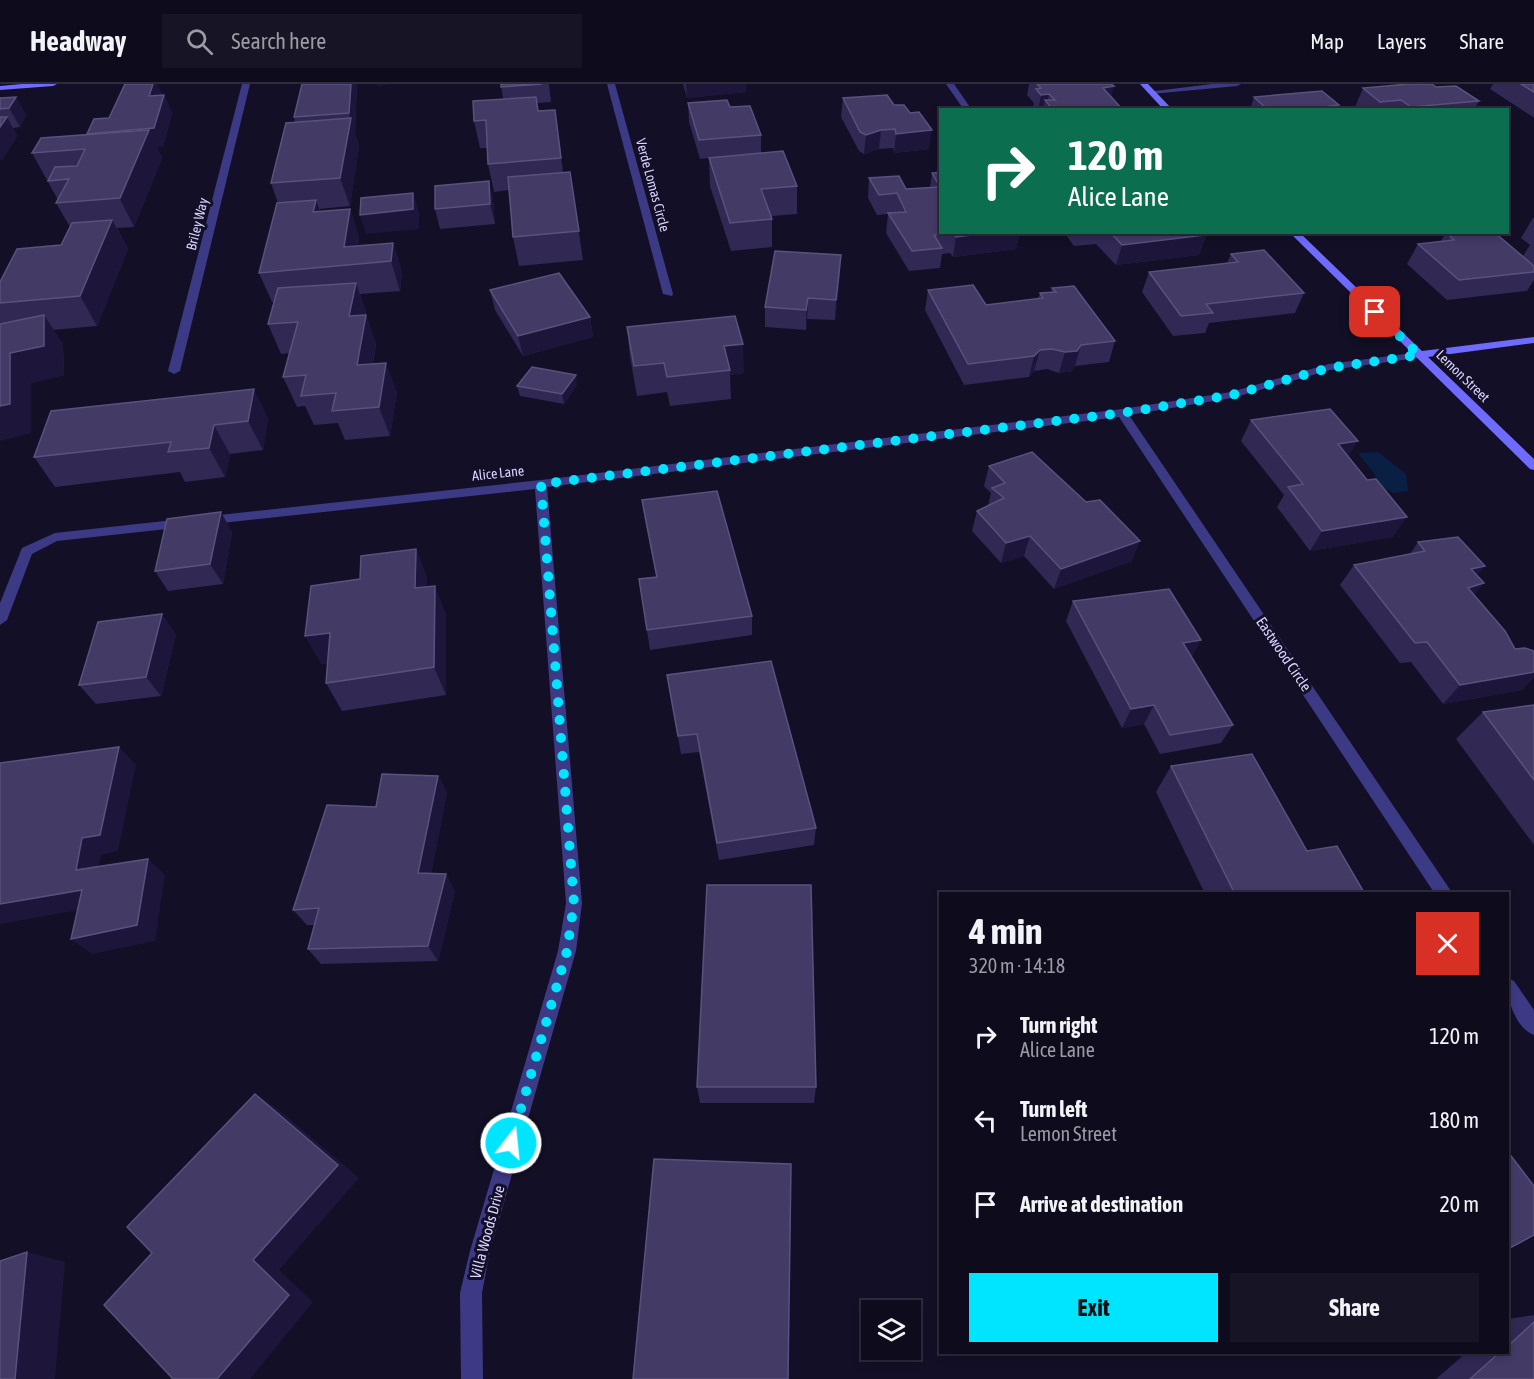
<!DOCTYPE html>
<meta charset="utf-8">
<style>
body{margin:0;font-family:"Asap Condensed",sans-serif;background:#171425;color:#f1f3f6;height:100vh;display:flex;flex-direction:column;font-size:22px;white-space:nowrap}
*{box-sizing:border-box;margin:0}
p{font-size:20px;color:#9b9ba3}
.icon{flex:none;width:33px;height:33px;fill:none;stroke:currentColor;stroke-width:2;stroke-linecap:round;stroke-linejoin:round}
.map{position:relative;flex:1;overflow:hidden}
.drawer{position:absolute;left:939px;top:808px;width:570px;height:462px;display:flex;flex-direction:column;background:#0e0b1c;border-radius:0px;box-shadow:0 3px 9px #0003,0 0 0 2px #2e2b3b}
.drawer>*{flex:none}
.top-card{position:absolute;left:939px;top:24px;width:570px;height:126px;border-radius:0px;box-shadow:0 3px 9px #0003,0 0 0 2px #2e2b3b;background:#0b6e4f;color:#fff;overflow:hidden}
.fabs{position:absolute;left:861px;top:1216px;display:grid;gap:12px}
.fabs a{display:grid;place-items:center;width:60px;height:60px;border-radius:0px;background:#0e0b1c;box-shadow:0 3px 9px #0003,0 0 0 2px #2e2b3b;font-size:30px}
.pin{position:absolute;display:grid;place-items:center;width:51px;height:51px;color:#fff;margin:-26px;border-radius:12px;box-shadow:0 3px 9px #0006}
.me{position:absolute;width:66px;margin:-33px;rotate:16deg;stroke-linejoin:round;filter:drop-shadow(0 0 4px #0008)}
.turn{display:flex;align-items:center;gap:21px;height:126px;padding:0 30px;font-size:27px}
.turn .icon{width:78px;height:78px;stroke-width:2.5}
.turn b{display:block;font-size:42px;line-height:51px}
.round{display:grid;place-items:center;flex:none;width:63px;height:63px;border-radius:0px;background:#171425}
.overview{display:flex;align-items:center;justify-content:space-between;height:102px;padding:0 30px}
h1{font-size:36px;font-weight:700;line-height:45px}
.button{display:flex;gap:12px;margin-top:auto;padding:12px 30px}
.button a{flex:1;height:69px;border-radius:0px;background:#00e5ff;color:#111;font-size:24px;font-weight:700;line-height:69px;text-align:center}
.button a+a{background:#171425;color:#f1f3f6}
ul{padding:0;list-style:none}
li{display:flex;align-items:center;gap:18px;height:84px;padding:0 30px}
li div{flex:1}
li b{display:block;font-size:22px}
li em{font-style:normal}
header{display:flex;align-items:center;gap:36px;box-sizing:border-box;height:84px;padding:0 30px;background:#0e0b1c;border-bottom:2px solid #2e2b3b}
header strong{font-size:28px}
nav{display:flex;gap:33px;margin-inline-start:auto;font-size:21px}
.search{width:420px;height:54px;background:#171425;display:flex;align-items:center;gap:15px;box-sizing:border-box;padding:0 21px;border-radius:0px;color:#9b9ba3;font-size:22px}
.map>svg:first-child{display:block}
</style>
<header>
<strong>Headway</strong>
<div class="search"><svg class="icon" aria-label="search" viewBox="0 0 24 24"><circle cx="10" cy="10" r="6"/><path d="M15 15l6 6"/></svg>Search here</div>
<nav><a>Map</a><a>Layers</a><a>Share</a></nav>
</header>
<div class="map">
<svg width="1534" height="1295" viewBox="0 0 1534 1295">
<rect width="100%" height="100%" fill="#130f26"/>
<!-- water -->
<polygon fill="#0a1f44" points="1378,368 1406,390 1408,407 1393,409 1373,398 1376,392 1358,369"/>
<g fill="none" stroke-linecap="round" stroke-linejoin="round">
<!-- street -->
<g fill="#3d3a85" fill-rule="evenodd">
<polygon points="242,0 250,0 180,287 174,290 168,287"/>
<polygon points="607,0 615,0 673,210 672,212 663,210"/>
<polygon points="946,0 954,0 972,26 964,26"/>
<polygon points="1212,0 1241,0 1237,2 1151,10 1147,8"/>
<polygon points="1420,268 1425,271 1424,273 1330,286 1232,314 1129,331 1453,810 1435,810 1119,333 547,403 582,819 576,867 490,1167 482,1209 483,1295 461,1295 460,1209 470,1167 558,867 566,819 535,405 57,457 32,470 7,536 0,541 0,519 22,464 55,449 541,396 1122,325 1231,308 1329,280"/>
<path d="M1508 894 1514 897 1534 926V951C1514 943 1506 913 1508 894Z"/>
</g>
<!-- secondary -->
<g fill="#6f6bff" fill-rule="evenodd">
<polygon points="22,0 57,0 53,2 0,6 0,2"/>
<polygon points="1140,0 1148,0 1173,26 1164,26"/>
<polygon points="1289,148 1299,148 1422,267 1534,253 1534,259 1428,273 1534,375 1534,386 1530,385"/>
</g>
</g>
<!-- wall -->
<g fill="#312854">
<polygon points="125,0 157,0 162,11 164,11 172,29 163,63 157,63 162,74 134,143 117,144 128,165 97,242 53,246 63,260 64,291 31,299 31,349 2,240 0,238 0,198 61,161 70,143 56,119 58,116 32,69 88,51 87,50 109,34"/>
<polygon points="302,0 357,0 355,48 359,62 350,122 319,125 320,127 350,125 359,153 358,162 393,159 402,188 400,207 360,210 366,228 366,231 376,260 373,280 397,308 390,352 345,356 338,339 314,341 305,322 297,323 283,293 290,269 281,270 268,240 274,218 272,218 259,189 278,119 271,99 295,39 294,33"/>
<polygon points="501,0 549,0 551,18 537,19 538,27 559,53 563,88 570,88 583,176 519,182 513,153 509,106 494,108 488,80 487,64 480,64 474,37 503,15"/>
<polygon points="683,0 746,0 746,8 687,14"/>
<polygon points="1029,0 1111,0 1114,2 1111,12 1123,26 1034,26 1033,23 1034,19 1027,11"/>
<polygon points="1493,0 1534,0 1534,33 1533,33 1490,5"/>
<polygon points="1436,3 1479,17 1474,26 1358,26 1355,23 1363,4"/>
<polygon points="16,13 26,31 20,43 13,44 17,52 2,76 0,76 0,14"/>
<polygon points="1254,13 1337,26 1250,26"/>
<polygon points="843,14 929,65 894,69 893,64 879,65 864,70 859,67 841,33"/>
<polygon points="688,19 730,23 761,51 761,69 797,102 797,130 772,132 772,163 731,167 710,102 709,74 700,75 689,38"/>
<polygon points="940,88 940,148 1020,148 1016,165 953,173 950,169 942,170 940,184 909,187 886,149 888,130 877,131 868,114 869,94 906,105 930,104 932,89"/>
<polygon points="489,97 493,116 495,140 440,145 435,125"/>
<polygon points="1533,134 1534,134 1534,181 1523,172 1530,161 1521,154"/>
<polygon points="1064,148 1204,148 1206,151 1199,171 1116,181 1096,160 1074,162"/>
<polygon points="1446,148 1534,182 1534,196 1527,207 1447,216 1407,180 1418,160 1441,157"/>
<polygon points="1231,170 1304,209 1295,229 1209,239 1205,249 1173,252 1142,208 1149,188 1227,179"/>
<polygon points="840,191 835,236 807,235 806,246 765,243 765,223"/>
<polygon points="1052,204 1115,257 1109,278 1075,282 1072,287 1059,289 1047,285 1034,287 1029,293 964,301 925,226 928,206 986,221 1038,215 1040,209 1051,208"/>
<polygon points="490,206 590,233 593,253 523,272 495,226"/>
<polygon points="627,243 744,289 730,291 731,315 670,322 667,308 637,312 630,273"/>
<polygon points="577,301 564,320 520,312 517,302"/>
<polygon points="51,327 268,334 263,366 230,370 225,393 185,398 180,388 55,403 34,373"/>
<polygon points="1251,336 1348,373 1393,453 1310,467 1277,423 1284,411 1241,357"/>
<polygon points="989,382 1132,477 1054,505 1024,472 1001,479 972,447 977,427 988,422 991,409 984,402"/>
<polygon points="642,416 752,532 752,551 650,566 639,495 656,493 645,437"/>
<polygon points="232,448 223,500 168,507 155,487"/>
<polygon points="1418,458 1477,491 1474,511 1515,565 1534,567 1534,593 1522,606 1443,620 1411,578 1400,579 1340,501 1354,481 1410,470"/>
<polygon points="416,465 427,494 427,503 446,530 446,611 342,627 326,599 328,579 321,580 360,495"/>
<polygon points="1073,517 1192,573 1233,641 1221,659 1160,670 1144,640 1122,644 1066,537"/>
<polygon points="176,550 161,612 96,620 79,601"/>
<polygon points="667,591 816,744 814,761 719,776 699,668 681,670 670,610"/>
<polygon points="1534,621 1534,761 1456,655 1483,628"/>
<polygon points="1171,682 1365,810 1205,810 1156,708"/>
<polygon points="438,692 447,709 431,789 455,807 438,877 321,880 308,865 315,841 307,841 293,826 376,723"/>
<polygon points="697,1003 816,1003 814,1019 700,1019"/>
<polygon points="1534,1231 1534,1295 1436,1295 1466,1269 1508,1269 1508,1235"/>
</g>
<!-- shaded-wall -->
<g fill="#1d163a">
<polygon points="153,0 157,0 163,13 149,12"/>
<polygon points="351,0 357,0 355,48 349,29"/>
<polygon points="377,0 394,0 378,2"/>
<polygon points="686,0 746,0 746,8 687,14"/>
<polygon points="1114,2 1109,21 1103,4"/>
<polygon points="1049,10 1047,19 1045,16 1043,26 1038,26 1041,11"/>
<polygon points="164,11 172,29 163,63 157,63 162,74 134,143 87,50"/>
<polygon points="16,13 26,31 20,43 9,24"/>
<polygon points="1339,21 1337,26 1328,26 1330,22"/>
<polygon points="555,26 559,53 565,101 561,74"/>
<polygon points="7,33 17,52 2,76 0,76 0,43"/>
<polygon points="351,34 359,62 350,122 340,94"/>
<polygon points="881,46 879,65 864,70 866,51"/>
<polygon points="932,46 929,65 894,69 896,50"/>
<polygon points="489,97 493,116 495,140 490,120"/>
<polygon points="413,109 419,128 419,145 366,150 360,131"/>
<polygon points="316,116 326,144 313,128"/>
<polygon points="350,125 359,153 356,181 344,163"/>
<polygon points="112,136 128,165 97,242 80,212"/>
<polygon points="995,148 1020,148 1016,165 953,173 956,153"/>
<polygon points="1206,151 1199,171 1116,181 1122,161"/>
<polygon points="393,159 402,188 400,207 391,177"/>
<polygon points="841,171 840,191 835,236 836,216"/>
<polygon points="356,199 366,228 360,261 349,232"/>
<polygon points="808,214 807,235 806,246 806,226"/>
<polygon points="44,231 63,260 64,291 31,299 31,349 0,357 0,322 10,269"/>
<polygon points="366,231 376,260 368,310 357,281"/>
<polygon points="590,233 593,253 523,272 518,252"/>
<polygon points="743,260 744,289 730,291 730,286 724,262"/>
<polygon points="1081,261 1075,282 1072,287 1059,289 1065,268"/>
<polygon points="1040,266 1034,287 1029,293 1034,272"/>
<polygon points="386,279 397,308 390,352 379,323"/>
<polygon points="576,291 577,301 564,320 562,310"/>
<polygon points="254,305 268,334 263,366 248,337"/>
<polygon points="214,341 230,370 225,393 209,364"/>
<polygon points="1358,357 1346,377 1338,360"/>
<polygon points="221,428 232,448 223,500 210,480"/>
<polygon points="1407,433 1393,453 1310,467 1322,447"/>
<polygon points="1030,452 1024,472 1001,479 1006,459"/>
<polygon points="1140,457 1132,477 1054,505 1061,485"/>
<polygon points="416,465 427,494 427,533 415,504"/>
<polygon points="1485,482 1469,502 1471,485"/>
<polygon points="1484,499 1468,518 1468,504"/>
<polygon points="435,502 446,530 446,611 434,583"/>
<polygon points="162,530 176,550 161,612 146,593"/>
<polygon points="330,549 345,577 321,580 305,552"/>
<polygon points="1201,556 1191,575 1183,559"/>
<polygon points="1534,588 1534,593 1522,606 1443,620 1460,601"/>
<polygon points="1154,621 1144,640 1122,644 1131,625"/>
<polygon points="119,663 136,681 118,767 101,771 95,802 76,786 82,754"/>
<polygon points="438,692 447,709 428,805 418,789"/>
<polygon points="148,775 165,791 155,857 92,870 71,855"/>
<polygon points="446,790 455,807 438,877 428,862"/>
<polygon points="82,806 101,822 0,840 0,820"/>
<polygon points="255,1010 279,1026 359,1094 279,1186 313,1218 250,1295 217,1295 253,1176"/>
<polygon points="27,1168 65,1178 55,1295 15,1295"/>
</g>
<!-- building -->
<g fill="#433a66" stroke="#5a527e" stroke-width="1.5">
<polygon points="125,0 153,0 149,12 164,11 154,44 87,50 94,35 109,34"/>
<polygon points="302,0 351,0 349,29 294,33"/>
<polygon points="501,0 542,0 501,3"/>
<polygon points="1037,0 1111,0 1114,2 1103,4 1123,26 1053,26 1045,16 1055,16 1049,10 1041,11 1036,5 1041,4"/>
<polygon points="1409,0 1432,0 1436,3 1456,2 1479,17 1411,23 1401,16 1380,18 1363,4"/>
<polygon points="1521,0 1534,0 1534,8"/>
<polygon points="1322,7 1339,21 1330,22 1334,26 1268,26 1254,13"/>
<polygon points="887,11 894,21 904,21 910,29 919,28 932,46 896,50 895,45 881,46 866,51 860,48 843,14"/>
<polygon points="16,13 9,24 0,25 0,14"/>
<polygon points="536,13 538,27 555,26 561,74 488,80 486,36 474,37 473,17"/>
<polygon points="727,16 730,23 750,22 761,51 699,56 688,19"/>
<polygon points="0,33 7,33 0,43"/>
<polygon points="351,34 340,94 271,99 286,39"/>
<polygon points="149,46 120,114 56,119 69,95 48,97 55,83 77,82 85,65 32,69 41,54"/>
<polygon points="783,67 797,102 761,105 772,135 730,139 709,74"/>
<polygon points="570,88 579,147 513,153 508,93"/>
<polygon points="940,88 940,148 995,148 956,153 953,149 934,151 942,164 912,167 888,129 906,128 897,109 879,111 869,94 899,92 906,105 940,103 932,89"/>
<polygon points="489,97 490,120 435,125 435,102"/>
<polygon points="413,109 413,125 360,131 361,114"/>
<polygon points="316,116 313,128 350,125 344,163 393,159 391,177 259,189 277,119"/>
<polygon points="112,136 80,212 0,219 0,198 17,165 61,161 72,139"/>
<polygon points="1110,148 1204,148 1206,151 1122,161"/>
<polygon points="1446,148 1494,148 1534,182 1534,188 1459,196 1418,160 1454,156"/>
<polygon points="1264,166 1304,209 1206,220 1213,229 1181,232 1149,188 1238,178 1231,170"/>
<polygon points="775,167 841,171 836,216 808,214 806,226 765,223"/>
<polygon points="559,189 590,233 518,252 490,206"/>
<polygon points="356,199 349,232 366,231 357,281 386,279 379,323 332,327 336,309 301,312 306,291 283,293 298,238 268,240 278,204"/>
<polygon points="973,201 986,221 1043,214 1040,209 1056,208 1052,204 1074,202 1115,257 1081,261 1077,267 1065,268 1052,265 1040,266 1034,272 968,280 928,206"/>
<polygon points="44,231 44,262 10,269 10,320 0,322 0,240"/>
<polygon points="735,232 743,260 724,262 730,286 667,293 664,279 634,282 627,243"/>
<polygon points="532,283 576,291 562,310 517,302"/>
<polygon points="254,305 248,337 214,341 209,364 168,368 171,358 34,373 51,327"/>
<polygon points="1330,325 1358,357 1338,360 1367,396 1376,395 1407,433 1322,447 1288,403 1303,400 1251,336"/>
<polygon points="1032,368 1086,418 1100,416 1140,457 1061,485 1030,452 1006,459 977,427 1004,414 992,404 1005,399 989,382"/>
<polygon points="717,407 752,532 647,546 639,495 657,493 642,416"/>
<polygon points="221,428 210,480 155,487 167,435"/>
<polygon points="1458,453 1485,482 1471,485 1484,499 1468,504 1505,547 1515,565 1525,564 1534,567 1534,588 1460,601 1427,558 1415,559 1354,481 1425,467 1418,458"/>
<polygon points="416,465 415,504 435,502 434,583 326,599 330,549 305,552 311,502 360,495 361,472"/>
<polygon points="1169,505 1201,556 1183,559 1233,641 1170,651 1154,621 1131,625 1073,517"/>
<polygon points="162,530 146,593 79,601 98,538"/>
<polygon points="771,577 816,744 717,759 697,650 678,652 667,591"/>
<polygon points="1534,621 1534,696 1483,628"/>
<polygon points="119,663 100,751 82,754 76,786 148,775 137,841 71,855 82,806 0,820 0,679"/>
<polygon points="1252,670 1307,767 1337,762 1365,810 1235,810 1171,682"/>
<polygon points="382,690 438,692 418,789 446,790 428,862 308,865 319,824 293,826 327,721 376,723"/>
<polygon points="707,801 811,801 816,1003 697,1003"/>
<polygon points="255,1010 338,1081 253,1176 289,1211 217,1295 173,1295 104,1221 152,1169 127,1143"/>
<polygon points="1508,1068 1534,1102 1534,1151 1508,1165"/>
<polygon points="654,1075 791,1080 788,1295 633,1295"/>
<polygon points="27,1168 15,1295 0,1295 0,1177"/>
<polygon points="1534,1238 1534,1295 1470,1295 1499,1269 1508,1269 1508,1262"/>
</g>
<g fill="none" stroke-linecap="round" stroke-linejoin="round">
<!-- route -->
<polyline stroke="#00e5ff" stroke-width="10" stroke-dasharray="0 18" points="511,1059 567,867 574,819 541,400 1122,329 1232,311 1329,284 1419,271 1375,228"/>
</g>
<g text-anchor="middle" dominant-baseline="central" stroke-width="6" stroke-linejoin="round" paint-order="stroke">
<!-- far-street labels -->
<g font-size="14" fill="#d9d4ff" stroke="#130f26">
<text transform="translate(653 101) rotate(75)">Verde Lomas Circle</text>
<text transform="translate(197 140) rotate(-76)">Briley Way</text>
<text transform="translate(1463 292) rotate(44)">Lemon Street</text>
<text transform="translate(498 389) rotate(-6)">Alice Lane</text>
</g>
<!-- street labels -->
<g font-size="15" fill="#d9d4ff" stroke="#130f26">
<text transform="translate(1284 570) rotate(56)">Eastwood Circle</text>
<text transform="translate(487 1148) rotate(-75)">Villa Woods Drive</text>
</g>
</g>
</svg>
<div class="fabs">
<a><svg class="icon" aria-label="layers" viewBox="0 0 24 24"><path d="M12 4l9 5-9 5-9-5zM3 14l9 5 9-5"/></svg></a>
</div>
<div class="pin" style="left:1375px;top:228px;background:#d93025"><svg class="icon" aria-label="arrive" viewBox="0 0 24 24"><path d="M6 21V4h12l-3 4 3 4H6"/></svg></div>
<svg class="me" style="left:511px;top:1059px" viewBox="-20 -20 40 40"><circle r="17" fill="#00e5ff" stroke="#fff" stroke-width="3"/><path d="M0-11L8 9 0 5-8 9z" fill="#fff"/></svg>
<div class="top-card">
<div class="turn"><svg class="icon" aria-label="right" viewBox="0 0 24 24"><path d="M7 20v-9h11M14 6l5 5-5 5"/></svg><div><b>120 m</b>Alice Lane</div></div>
</div>
<section class="drawer">
<div class="overview"><div><h1>4 min</h1><p>320 m · 14:18</p></div><a class="round" style="background:#d93025;color:#fff"><svg class="icon" aria-label="close" viewBox="0 0 24 24"><path d="M6 6l12 12M18 6L6 18"/></svg></a></div>
<ul>
<li><svg class="icon" aria-label="right" viewBox="0 0 24 24"><path d="M7 20v-9h11M14 6l5 5-5 5"/></svg><div><b>Turn right</b><p>Alice Lane</p></div><em>120 m</em></li>
<li><svg class="icon" aria-label="left" viewBox="0 0 24 24"><path d="M17 20v-9H6M10 6l-5 5 5 5"/></svg><div><b>Turn left</b><p>Lemon Street</p></div><em>180 m</em></li>
<li><svg class="icon" aria-label="arrive" viewBox="0 0 24 24"><path d="M6 21V4h12l-3 4 3 4H6"/></svg><div><b>Arrive at destination</b></div><em>20 m</em></li>
</ul>
<div class="button"><a>Exit</a><a>Share</a></div>
</section>
</div>
